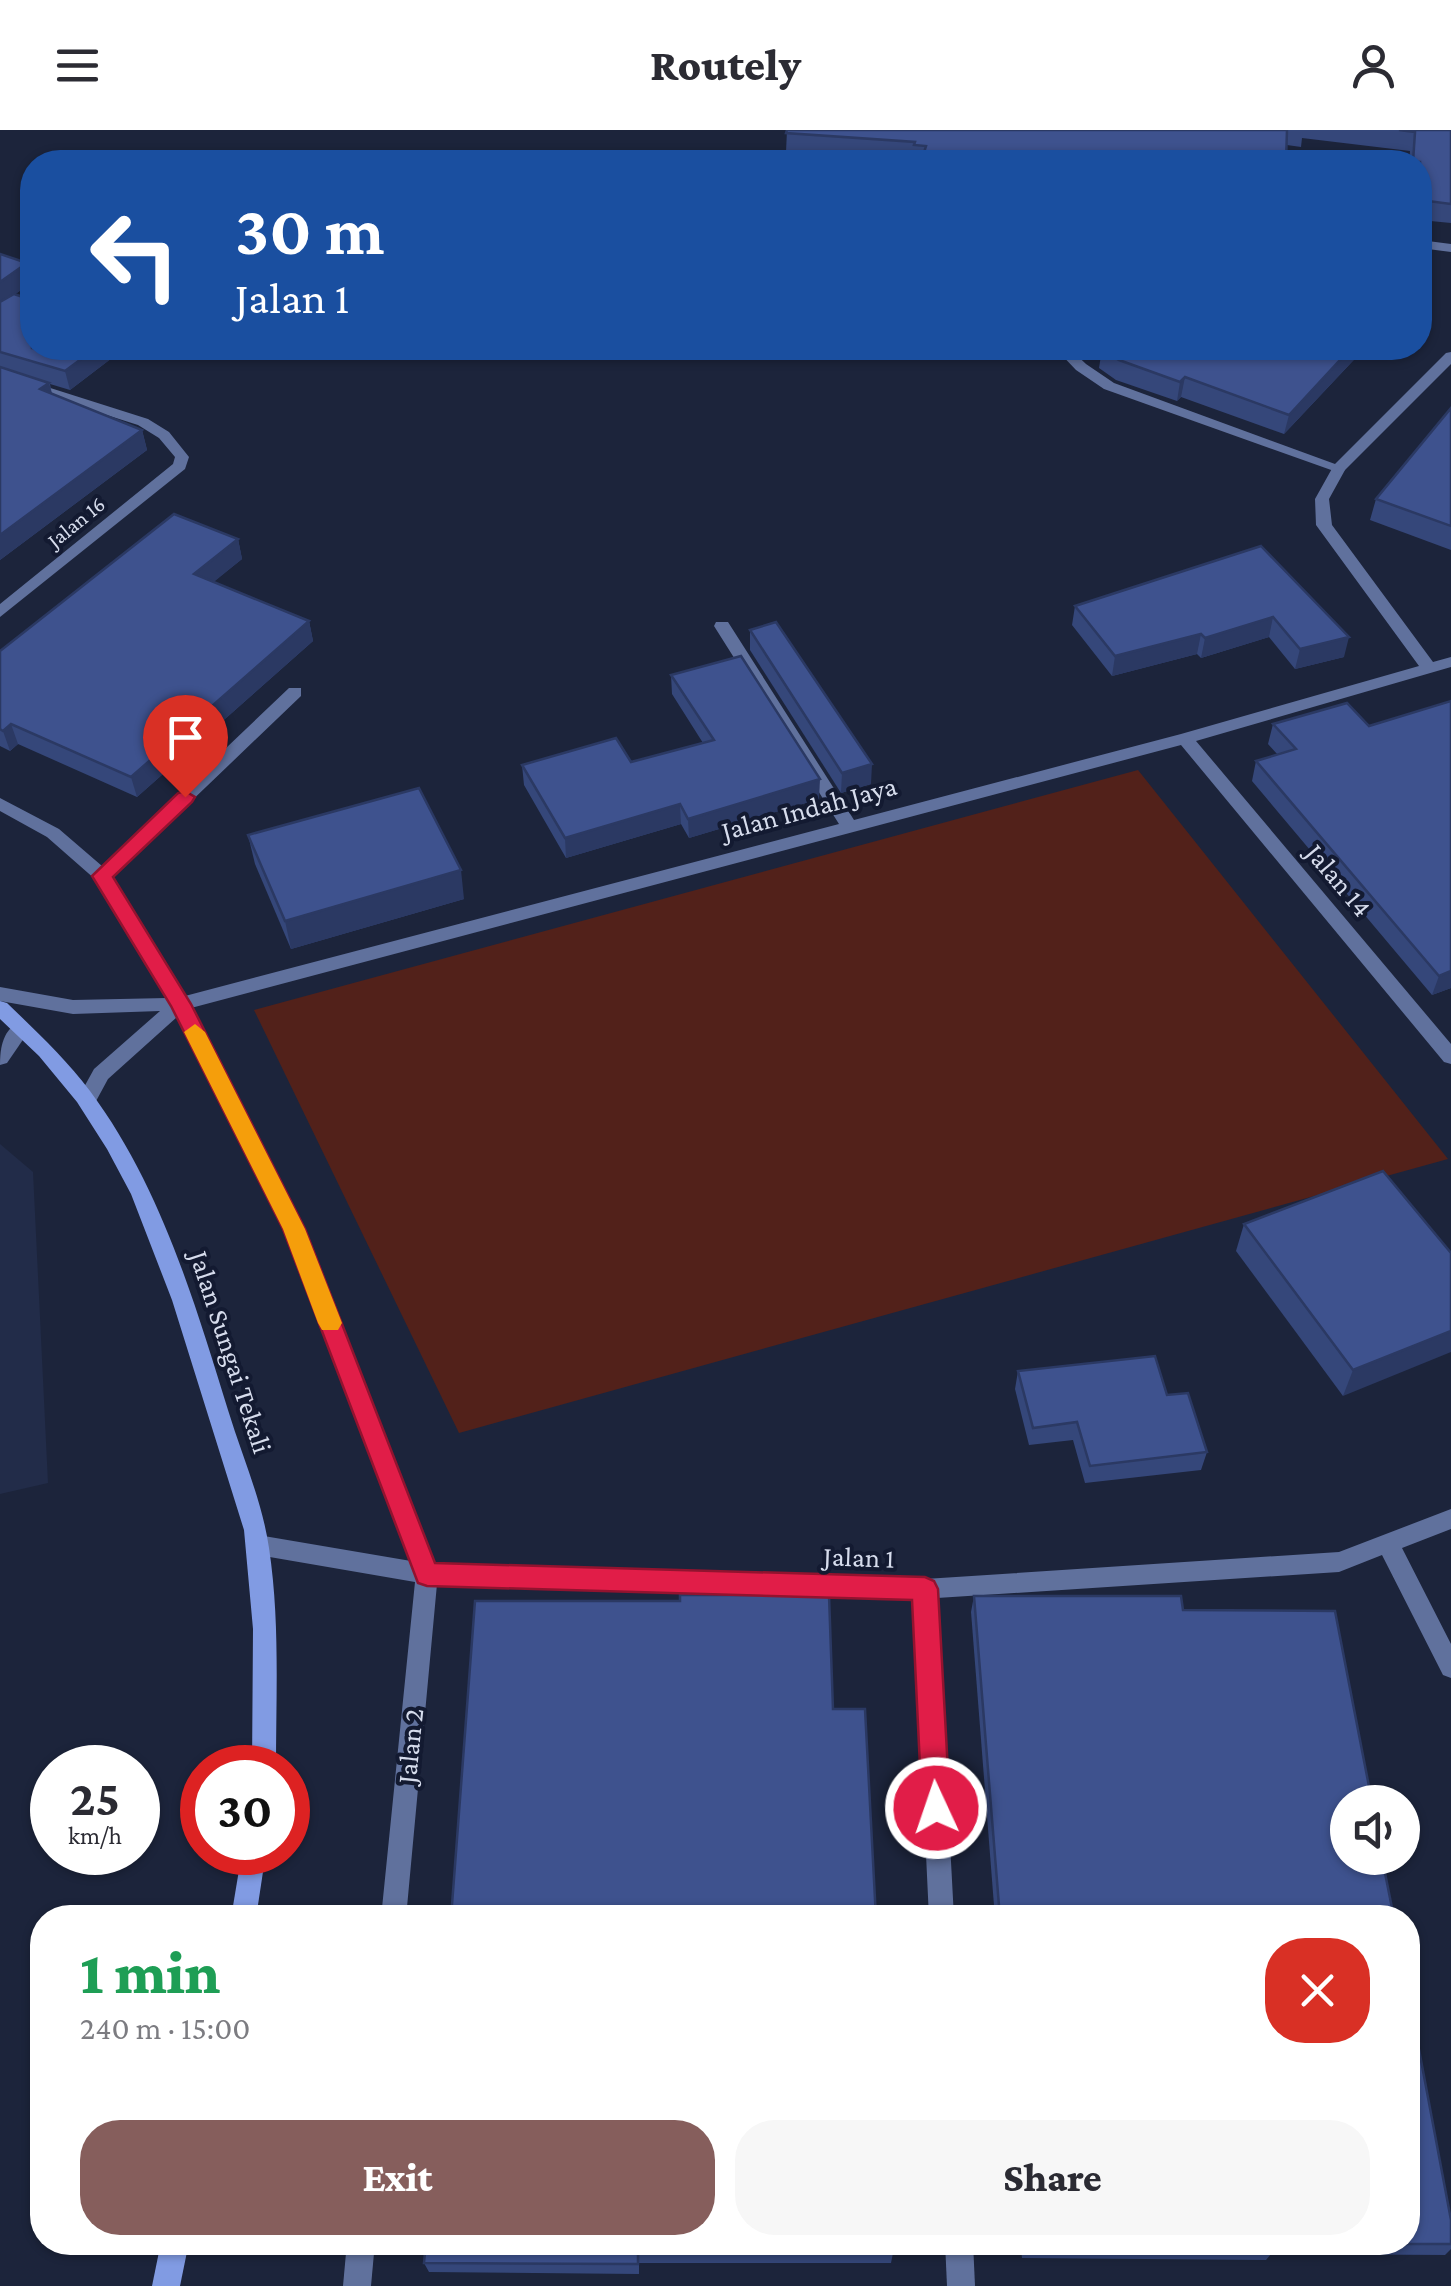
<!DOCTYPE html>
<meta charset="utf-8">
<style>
body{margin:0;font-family:"Crimson Pro",serif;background:#f7f7f7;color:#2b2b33;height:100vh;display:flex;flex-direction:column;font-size:38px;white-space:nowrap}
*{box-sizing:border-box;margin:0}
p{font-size:32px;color:#7c7c81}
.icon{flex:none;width:55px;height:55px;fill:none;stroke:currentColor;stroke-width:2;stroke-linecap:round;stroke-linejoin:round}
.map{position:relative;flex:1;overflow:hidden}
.panel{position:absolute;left:30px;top:1775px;width:1390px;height:350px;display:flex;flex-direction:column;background:#fff;border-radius:40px;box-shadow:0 2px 8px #0004}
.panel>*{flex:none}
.top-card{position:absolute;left:20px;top:20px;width:1412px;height:210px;border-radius:40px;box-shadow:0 2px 8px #0004;background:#1a4fa0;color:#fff;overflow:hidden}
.tools{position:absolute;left:1330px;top:1655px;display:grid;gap:20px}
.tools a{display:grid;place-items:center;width:90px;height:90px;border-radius:50%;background:#fff;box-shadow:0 2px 8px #0004;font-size:50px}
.speed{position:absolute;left:30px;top:1615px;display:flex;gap:20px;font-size:50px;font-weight:700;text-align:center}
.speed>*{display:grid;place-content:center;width:130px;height:130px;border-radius:50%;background:#fff;box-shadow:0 2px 8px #0004;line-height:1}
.speed small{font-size:25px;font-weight:400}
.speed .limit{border:15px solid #d22;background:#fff;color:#111}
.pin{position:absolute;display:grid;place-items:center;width:85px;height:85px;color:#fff;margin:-102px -42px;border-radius:50% 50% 50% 0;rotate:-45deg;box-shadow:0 0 10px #0007}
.pin .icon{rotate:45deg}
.me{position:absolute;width:110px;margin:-55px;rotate:357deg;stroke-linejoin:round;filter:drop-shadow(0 0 8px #0008)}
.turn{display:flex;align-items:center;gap:35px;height:210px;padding:0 50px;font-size:45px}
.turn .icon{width:130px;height:130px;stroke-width:2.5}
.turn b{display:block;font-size:70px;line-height:85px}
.round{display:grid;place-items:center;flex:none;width:105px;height:105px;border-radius:40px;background:#f7f7f7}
.head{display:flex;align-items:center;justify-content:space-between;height:170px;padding:0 50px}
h1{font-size:60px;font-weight:800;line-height:75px;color:#1e9e55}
.primary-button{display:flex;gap:20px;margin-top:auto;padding:20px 50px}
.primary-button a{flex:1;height:115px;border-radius:40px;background:#865e5c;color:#fff;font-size:40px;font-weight:800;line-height:115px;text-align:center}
.primary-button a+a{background:#f7f7f7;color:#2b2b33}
header{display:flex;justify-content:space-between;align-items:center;height:130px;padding:0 50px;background:#fff;font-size:45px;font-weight:800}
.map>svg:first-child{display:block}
</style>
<header><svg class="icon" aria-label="menu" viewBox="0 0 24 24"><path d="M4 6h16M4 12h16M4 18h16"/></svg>Routely<svg class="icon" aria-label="person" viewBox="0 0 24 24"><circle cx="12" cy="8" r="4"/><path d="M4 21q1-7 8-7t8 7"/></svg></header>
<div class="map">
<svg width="1451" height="2156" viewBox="0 0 1451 2156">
<rect width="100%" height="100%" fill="#1c243b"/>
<!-- built -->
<polygon fill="#222c49" points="0,1014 33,1042 48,1353 0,1364"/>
<!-- green -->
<polygon fill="#52211a" points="1138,640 1448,1029 459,1303 254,880"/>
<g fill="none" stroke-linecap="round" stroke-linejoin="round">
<!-- lane -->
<g fill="#60719d" fill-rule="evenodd">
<polygon points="1055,218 1069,218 1086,234 1114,253 1346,338 1344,341 1334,341 1104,259 1076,240"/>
<path d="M22 891 31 898 7 933 0 935C0 917 3 898 22 891Z"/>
</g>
<!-- street -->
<g fill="#60719d" fill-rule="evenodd">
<polygon points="1420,110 1451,114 1451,122 1420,118"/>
<polygon points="32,160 32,170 0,193 0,182"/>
<polygon points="966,218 1056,218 1049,222 973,222"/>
<polygon points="1451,222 1451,234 1345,340 1329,369 1332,395 1433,532 1451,527 1451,537 1196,611 1451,914 1451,934 1444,932 1181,615 191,878 304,1099 434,1434 925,1449 1339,1422 1451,1379 1451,1399 1402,1418 1451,1514 1451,1548 1443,1545 1382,1425 1339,1442 937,1468 954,1788 929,1788 914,1469 437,1454 406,1788 381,1788 415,1452 258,1425 250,1422 247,1415 250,1408 258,1405 411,1431 284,1099 177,887 108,949 95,973 88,975 78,968 94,939 160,881 73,884 0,871 0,857 73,870 167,868 96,750 47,707 0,681 0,668 59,699 102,736 289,558 301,558 301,566 112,747 185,866 839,694 714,496 716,492 728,492 854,690 1181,604 1419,536 1316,395 1315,369 1334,335 1446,223"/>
<polygon points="0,242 148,289 169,302 189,327 185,339 0,487 0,474 173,334 175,327 159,308 138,295 0,251"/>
<polygon points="347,2112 375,2112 371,2156 343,2156"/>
<polygon points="945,2112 973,2112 975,2156 947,2156"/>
</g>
<!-- secondary -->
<g fill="#819be3" fill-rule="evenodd">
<path d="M0 871 7 873C36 901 66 929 90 961 160 1055 194 1170 228 1280 242 1326 262 1370 269 1418 280 1490 276 1564 276 1638H252L253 1499 244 1400 172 1170 131 1064 107 1019 77 972 39 926 0 889Z"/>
<polygon points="242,1722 266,1722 256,1788 231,1788"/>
<polygon points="161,2112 189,2112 180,2156 152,2156"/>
</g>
</g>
<!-- wall -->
<g fill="#35477a">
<polygon points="787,0 1451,0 1451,93 1420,90 1420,32 1409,32 1410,21 1302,8 1301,17 1287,15 1286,32 913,32 913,30 786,22"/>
<polygon points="0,124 27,133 32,152 14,165 125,218 70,260 50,254 52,264 142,300 147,320 0,430"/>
<polygon points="1365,218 1284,304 1181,267 1177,271 1116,250 1099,238 1102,219"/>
<polygon points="1451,278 1451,420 1370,390 1376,369"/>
<polygon points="238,409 242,429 213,452 309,491 313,511 137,667 18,614 10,621 0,616 0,521"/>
<polygon points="1261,416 1344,527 1295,539 1269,507 1201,528 1197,524 1112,546 1072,495 1075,476"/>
<polygon points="750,500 871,654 841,663 750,520"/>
<polygon points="671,545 819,669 689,708 681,694 566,728 524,655 522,635 631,632 703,613 672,564"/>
<polygon points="1451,571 1451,858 1432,865 1252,651 1256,631 1278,625 1268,614 1273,594 1369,596"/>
<polygon points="248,705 464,769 291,819 255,734"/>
<polygon points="1244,1094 1451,1123 1343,1266 1236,1121"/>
<polygon points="1018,1241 1167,1265 1207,1322 1201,1340 1085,1353 1073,1310 1029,1315 1015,1259"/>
<polygon points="974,1466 1183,1480 1394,1788 995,1788 971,1482"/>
<polygon points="1451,2090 1451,2119 1445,2125 1271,2124 1266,2130 1022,2128 1020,2112 1408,2112"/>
<polygon points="426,2112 893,2123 891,2133 639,2133 639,2144 429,2142 424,2133"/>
</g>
<!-- shaded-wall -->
<g fill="#2b3963">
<polygon points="27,133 32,152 0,175 0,152"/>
<polygon points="96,218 125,218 70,260 65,241"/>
<polygon points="1351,218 1365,218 1284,304 1289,285"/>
<polygon points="1185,247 1181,267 1177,271 1180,252"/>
<polygon points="49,253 54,272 40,259"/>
<polygon points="142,300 147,320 0,430 0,405"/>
<polygon points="238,409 242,429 199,464 194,444"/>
<polygon points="1273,487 1269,507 1201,528 1205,508"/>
<polygon points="309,491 313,511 137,667 131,647"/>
<polygon points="1201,504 1197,524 1112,546 1115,526"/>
<polygon points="1349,507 1344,527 1295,539 1300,519"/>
<polygon points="11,594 18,614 10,621 3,601"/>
<polygon points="872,634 871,654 841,663 842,643"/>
<polygon points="820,649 819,669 689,708 688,689"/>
<polygon points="680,674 681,694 566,728 565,708"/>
<polygon points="461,740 464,769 291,819 285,791"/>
<polygon points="1451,841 1451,858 1432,865 1439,846"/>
<polygon points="1451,1201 1451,1222 1343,1266 1353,1240"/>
</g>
<!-- building -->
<g fill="#3e528e" stroke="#2b3963" stroke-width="2.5">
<polygon points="787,0 1287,0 1286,32 921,32 926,16 914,15 915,12 786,3"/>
<polygon points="1399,0 1451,0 1451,74 1420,70 1420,32 1413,32 1415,2"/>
<polygon points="0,124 27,133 0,152"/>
<polygon points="14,164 32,170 32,218 96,218 65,241 0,222 0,172"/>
<polygon points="1103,218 1351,218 1289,285 1185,247 1180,252 1119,230 1102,219"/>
<polygon points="0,237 49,253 40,259 142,300 0,405"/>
<polygon points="1451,278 1451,396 1376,369"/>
<polygon points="174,384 238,409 194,444 309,491 131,647 11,594 3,601 0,599 0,521"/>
<polygon points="1261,416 1349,507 1300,519 1273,487 1205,508 1201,504 1115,526 1075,476"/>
<polygon points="776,492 872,634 842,643 750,500"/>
<polygon points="741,526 820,649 688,689 680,674 565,708 522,635 616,608 631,632 714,610 671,545"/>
<polygon points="1451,571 1451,841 1439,846 1256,631 1296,619 1273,594 1347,573 1369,596"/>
<polygon points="419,658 461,740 285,791 248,705"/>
<polygon points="1383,1041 1451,1123 1451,1201 1353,1240 1244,1094"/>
<polygon points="1155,1226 1167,1265 1188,1263 1207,1322 1090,1336 1077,1292 1033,1298 1018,1241"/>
<polygon points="680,1465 829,1465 833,1579 865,1579 876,1788 451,1788 475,1471 680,1471"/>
<polygon points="974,1466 1181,1466 1183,1480 1335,1481 1372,1672 1348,1672 1348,1728 1382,1728 1394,1788 1000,1788"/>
<polygon points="1408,1861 1451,2090 1451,2114 1273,2114 1274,2120 1026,2118 1026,2112 1408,2112"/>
<polygon points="426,2112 893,2112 893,2123 638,2123 638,2134 424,2133"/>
</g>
<!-- route -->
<polygon fill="#e11d48" stroke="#92132f" stroke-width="2.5" points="185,661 195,667 192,672 113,747 191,874 305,1099 435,1433 925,1447 934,1451 938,1459 950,1678 946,1687 936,1691 926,1687 922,1678 912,1470 427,1456 418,1453 283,1099 171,876 92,746 178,663"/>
<!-- slow -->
<polygon fill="#f59e0b" points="195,894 205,902 305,1099 342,1193 338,1200 322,1200 318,1193 283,1099 184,902"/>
<g text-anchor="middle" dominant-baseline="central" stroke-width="8" stroke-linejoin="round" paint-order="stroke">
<!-- far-street labels -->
<g font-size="22" fill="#d6dcec" stroke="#131a31">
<text transform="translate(76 392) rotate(-39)">Jalan 16</text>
</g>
<!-- street labels -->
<g font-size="28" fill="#d6dcec" stroke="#131a31">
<text transform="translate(809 678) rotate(-15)">Jalan Indah Jaya</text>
<text transform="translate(1339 750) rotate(50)">Jalan 14</text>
<text transform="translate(231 1222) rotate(72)">Jalan Sungai Tekali</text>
<text transform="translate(859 1427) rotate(2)">Jalan 1</text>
<text transform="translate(410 1616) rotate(-84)">Jalan 2</text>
</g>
</g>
</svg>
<div class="tools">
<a><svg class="icon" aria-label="sound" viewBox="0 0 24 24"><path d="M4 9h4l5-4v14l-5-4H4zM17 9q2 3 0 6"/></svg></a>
</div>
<div class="speed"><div>25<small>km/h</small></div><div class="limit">30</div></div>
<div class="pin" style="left:185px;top:667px;background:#d93025"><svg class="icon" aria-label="arrive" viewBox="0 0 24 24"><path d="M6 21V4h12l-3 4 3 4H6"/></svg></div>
<svg class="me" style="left:936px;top:1678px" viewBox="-20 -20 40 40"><circle r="17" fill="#e11d48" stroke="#fff" stroke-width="3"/><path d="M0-11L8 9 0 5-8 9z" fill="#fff"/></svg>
<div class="top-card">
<div class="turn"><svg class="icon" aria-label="left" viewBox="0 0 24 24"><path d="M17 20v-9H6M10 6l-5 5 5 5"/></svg><div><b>30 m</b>Jalan 1</div></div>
</div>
<section class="panel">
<div class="head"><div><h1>1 min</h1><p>240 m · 15:00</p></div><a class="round" style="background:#d93025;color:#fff"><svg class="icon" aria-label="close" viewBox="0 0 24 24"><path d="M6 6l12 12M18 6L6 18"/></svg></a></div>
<div class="primary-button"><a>Exit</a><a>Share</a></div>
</section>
</div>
